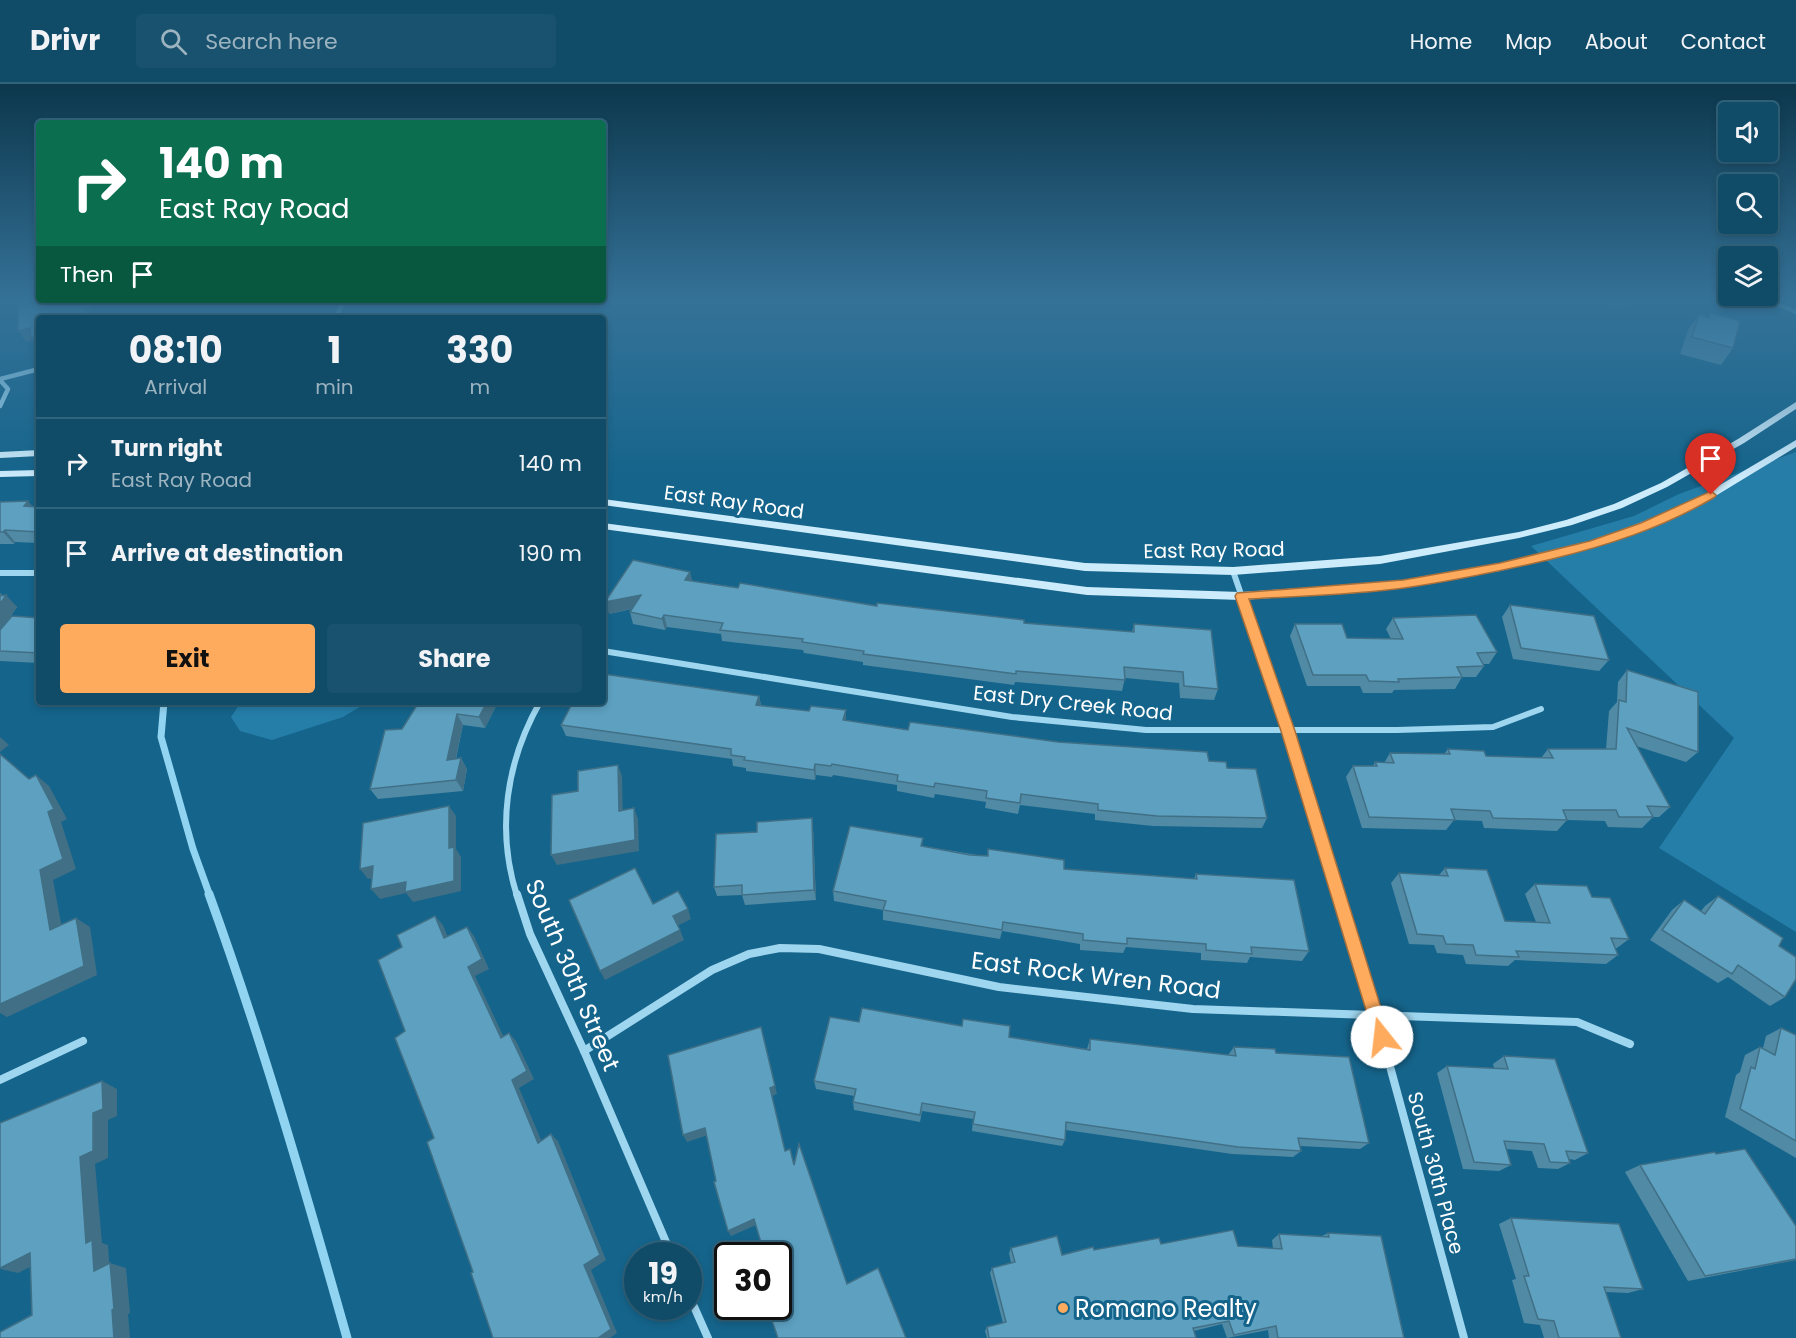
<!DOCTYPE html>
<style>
body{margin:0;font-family:Poppins,sans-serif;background:#19526e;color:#f1f3f6;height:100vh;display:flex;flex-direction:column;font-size:22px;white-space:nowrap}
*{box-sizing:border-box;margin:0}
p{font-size:20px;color:#9cb3c0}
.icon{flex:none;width:33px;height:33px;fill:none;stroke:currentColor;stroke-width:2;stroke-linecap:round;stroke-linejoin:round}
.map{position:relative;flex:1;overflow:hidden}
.drawer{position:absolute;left:36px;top:231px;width:570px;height:390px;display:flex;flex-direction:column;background:#104b68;border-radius:6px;box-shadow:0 3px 9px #0003,0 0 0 2px #30637c}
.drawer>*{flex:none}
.top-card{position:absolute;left:36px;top:36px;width:570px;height:183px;border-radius:6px;box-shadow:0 3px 9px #0003,0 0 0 2px #30637c;background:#0b6e4f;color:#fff;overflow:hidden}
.buttons{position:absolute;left:1718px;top:18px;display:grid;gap:12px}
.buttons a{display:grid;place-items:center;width:60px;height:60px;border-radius:6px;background:#104b68;box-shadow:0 3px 9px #0003,0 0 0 2px #30637c;font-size:30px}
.speed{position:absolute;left:624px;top:1158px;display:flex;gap:12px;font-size:30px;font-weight:700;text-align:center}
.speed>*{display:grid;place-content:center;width:78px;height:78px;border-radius:50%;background:#104b68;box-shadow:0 3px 9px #0003,0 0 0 2px #30637c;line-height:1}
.speed small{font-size:15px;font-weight:400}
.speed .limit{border:3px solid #111;border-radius:9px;background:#fff;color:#111}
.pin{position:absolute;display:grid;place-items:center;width:51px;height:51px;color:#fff;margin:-62px -26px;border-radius:50% 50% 50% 0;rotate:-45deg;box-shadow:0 0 6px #0007}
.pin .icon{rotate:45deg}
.me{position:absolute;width:66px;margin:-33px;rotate:344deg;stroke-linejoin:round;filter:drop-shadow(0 0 4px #0008)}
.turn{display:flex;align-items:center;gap:21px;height:126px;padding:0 24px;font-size:27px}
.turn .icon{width:78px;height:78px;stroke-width:2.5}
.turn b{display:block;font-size:42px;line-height:51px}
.then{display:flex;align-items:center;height:57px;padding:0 24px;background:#0003;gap:12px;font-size:22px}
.eta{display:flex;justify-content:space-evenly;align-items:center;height:102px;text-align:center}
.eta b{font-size:36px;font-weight:700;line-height:42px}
.button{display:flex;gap:12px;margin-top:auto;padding:12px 24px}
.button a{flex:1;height:69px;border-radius:6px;background:#ffab5d;color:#111;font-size:24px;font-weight:700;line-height:69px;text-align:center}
.button a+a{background:#19526e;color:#f1f3f6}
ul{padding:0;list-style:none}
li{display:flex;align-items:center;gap:18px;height:90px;padding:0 24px;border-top:2px solid #30637c}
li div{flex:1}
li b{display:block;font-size:22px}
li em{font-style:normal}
header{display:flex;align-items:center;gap:36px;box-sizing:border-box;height:84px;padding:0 30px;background:#104b68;border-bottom:2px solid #30637c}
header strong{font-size:28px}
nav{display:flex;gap:33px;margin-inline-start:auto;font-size:21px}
.search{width:420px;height:54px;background:#19526e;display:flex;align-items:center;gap:15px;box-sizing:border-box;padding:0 21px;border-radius:6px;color:#9cb3c0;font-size:22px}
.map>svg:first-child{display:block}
</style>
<header>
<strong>Drivr</strong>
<div class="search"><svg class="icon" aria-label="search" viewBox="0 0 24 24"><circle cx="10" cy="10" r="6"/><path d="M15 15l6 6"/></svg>Search here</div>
<nav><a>Home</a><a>Map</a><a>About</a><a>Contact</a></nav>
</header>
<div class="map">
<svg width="1796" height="1254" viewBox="0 0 1796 1254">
<rect width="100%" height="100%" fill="#15648b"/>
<!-- green -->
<g fill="#257ea8">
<polygon points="1796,368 1796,848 1659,764 1734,654 1531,462 1634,432 1679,410"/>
<polygon points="241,618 368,618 343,633 272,656 240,647 231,633"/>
</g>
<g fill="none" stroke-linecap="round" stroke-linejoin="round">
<!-- stream-far2 -->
<polyline stroke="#91d4f2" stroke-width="5" points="337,234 342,218"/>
<!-- stream-far1 -->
<polyline stroke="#91d4f2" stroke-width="7" points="164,618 161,653 193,765 210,812"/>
<!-- stream -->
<path stroke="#91d4f2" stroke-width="9" d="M209 810C262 956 305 1105 347 1254"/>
<!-- minor-far2 -->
<g stroke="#9fd6ef" stroke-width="4.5">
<polyline points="1773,218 1796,228"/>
<polyline points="0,295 39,285"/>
<polyline points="0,296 8,305 0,322"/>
</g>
<!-- minor-far1 -->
<g stroke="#9fd6ef" stroke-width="6">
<polyline points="1233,487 1288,647 1339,812"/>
<polyline points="0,489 39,489"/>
<polyline points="603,567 1012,633 1146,646 1397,646 1493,643 1541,625"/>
<path d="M517 812C496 746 506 678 540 618"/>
</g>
<!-- minor -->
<g stroke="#9fd6ef" stroke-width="8">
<polyline points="517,810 530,850 584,967 672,1172"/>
<polyline points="1339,810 1376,931 1464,1254"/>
<polyline points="584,967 712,886 749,870 780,864 819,865 999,903 1193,925 1577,938 1630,960"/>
<polyline points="0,996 83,957"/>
<polyline points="688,1209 708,1254"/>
</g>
<!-- secondary -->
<g fill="#ccebfb" fill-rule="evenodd">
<polygon points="1796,318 1796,325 1744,359 1667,403 1622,424 1572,441 1519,454 1380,480 1233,491 1085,487 603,421 603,415 1085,479 1233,483 1380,472 1519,448 1566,436 1614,420 1661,399 1738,355"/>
<polygon points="1796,356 1796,363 1694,425 1597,463 1500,487 1403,504 1318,511 1241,516 1087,511 603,445 603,439 1087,503 1241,508 1318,503 1403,496 1500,479 1590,458 1686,421"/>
<polygon points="39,366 39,372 0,374 0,368"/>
<polygon points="39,386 39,392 0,393 0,387"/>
</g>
</g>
<!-- wall -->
<g fill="#508aa5">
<polygon points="1599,218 1627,218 1623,225"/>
<polygon points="1710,229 1733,264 1721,281 1680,270 1688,246 1699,230 1707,233"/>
<polygon points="0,418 39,423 39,459 15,458 14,460 0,460"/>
<polygon points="692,497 877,522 1024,539 1132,548 1134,540 1218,605 1214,616 1180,614 1179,599 1125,594 1122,607 1015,598 1014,601 863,581 863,578 804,569 803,566 722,557 721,550 667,543 665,546 633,540 630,528 632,525 609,530"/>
<polygon points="0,509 17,523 5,540 39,534 39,579 0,577"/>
<polygon points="1510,521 1609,576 1599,587 1513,575 1502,533"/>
<polygon points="1393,534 1497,568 1489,580 1483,580 1484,582 1476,593 1462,593 1455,605 1394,606 1392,609 1363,609 1360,602 1307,602 1290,552 1295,540 1347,554 1391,555 1386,545"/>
<polygon points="1627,586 1698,668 1686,678 1636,662 1670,723 1659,733 1653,733 1642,744 1608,743 1605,737 1567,736 1557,747 1484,744 1482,737 1454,736 1446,746 1362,744 1346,693 1353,682 1373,682 1375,678 1384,679 1390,669 1444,670 1448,665 1486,672 1541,674 1548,665 1606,665 1609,627 1617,618 1618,598"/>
<polygon points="759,612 761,621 846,636 908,646 1209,677 1227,684 1267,734 1262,744 1153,742 1095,736 1095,730 1020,721 1018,730 985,724 986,718 935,710 934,714 897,707 897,701 833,691 832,693 816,691 815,696 746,687 746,684 733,682 732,675 566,652 561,641"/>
<polygon points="419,618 498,618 485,644 463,641 456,675 461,674 467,685 463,707 378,715 370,705 402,645"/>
<polygon points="812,734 813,744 816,816 745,821 742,811 717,812 714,803 757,748"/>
<polygon points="923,754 922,762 1064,785 1194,795 1196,790 1309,867 1302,877 1250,873 1247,879 1201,876 1201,869 1126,863 1123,869 1080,866 1080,860 1002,847 1000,855 883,836 883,826 834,817 833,807"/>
<polygon points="1445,784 1505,837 1536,838 1525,810 1535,800 1592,813 1629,855 1617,864 1615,864 1618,871 1606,880 1515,876 1508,882 1466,880 1463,871 1437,869 1434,861 1409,860 1391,799 1399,789 1439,791"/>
<polygon points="1718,812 1779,862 1785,913 1770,922 1728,893 1718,899 1650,856 1672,826 1684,816 1701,827 1705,822"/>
<polygon points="859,938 1009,953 1087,965 1090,955 1228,971 1234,963 1276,969 1369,1059 1360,1065 1300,1062 1301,1067 1293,1073 1232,1070 1066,1046 1065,1056 1062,1062 972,1047 973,1035 922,1027 920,1038 854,1026 853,1018 854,1012 816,1005 814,997"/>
<polygon points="1781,944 1796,951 1796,1074 1725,1033 1736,991 1740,988 1745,971 1760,963 1763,964 1766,952"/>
<polygon points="1504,972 1588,1069 1575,1076 1569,1075 1570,1079 1558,1085 1538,1084 1532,1067 1506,1065 1511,1081 1499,1087 1463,1085 1437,989 1447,982 1494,984 1493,980"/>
<polygon points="1640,1081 1796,1142 1796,1176 1688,1197 1625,1088"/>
<polygon points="1511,1134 1643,1205 1628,1209 1605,1208 1621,1254 1544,1254 1540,1241 1524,1239 1512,1196 1516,1195 1499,1140"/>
<polygon points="1328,1149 1404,1254 1269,1254 1268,1246 1227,1254 1222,1240 1194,1247 1196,1254 987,1254 985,1247 987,1243 1003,1239 990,1189 992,1184 1011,1179 1009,1169 1011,1164 1062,1171 1094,1166 1161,1160 1238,1162 1273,1165 1272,1156 1279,1150 1322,1152"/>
</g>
<!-- shaded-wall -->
<g fill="#417086">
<polygon points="84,218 91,218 92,234 85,234"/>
<polygon points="30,244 39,252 39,265 33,256 27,258 18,247"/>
<polygon points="28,417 38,429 24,422"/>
<polygon points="5,446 15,458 14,460 3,448"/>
<polygon points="690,488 693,499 685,496"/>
<polygon points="0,509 5,514 6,511 17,523 0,547"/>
<polygon points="641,511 644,522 609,530 605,518"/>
<polygon points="664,531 667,543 665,546 662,535"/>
<polygon points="759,612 761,623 756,621"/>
<polygon points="487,618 498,618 485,644 479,633"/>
<polygon points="846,626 846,637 843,636"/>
<polygon points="457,630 463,641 453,687 447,676"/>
<polygon points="0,653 9,661 0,668"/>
<polygon points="461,674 467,685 463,707 456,696"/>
<polygon points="815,680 816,691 815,696 814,686"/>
<polygon points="618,681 622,692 623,737 619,727"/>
<polygon points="36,691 49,702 67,735 61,738 76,785 53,796 64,855 50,846 40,786 48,728"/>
<polygon points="449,722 456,732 456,765 461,773 461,807 413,818 406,809 380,815 371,805 449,764"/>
<polygon points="634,724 638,735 639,767 557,781 551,771"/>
<polygon points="812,734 813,744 816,816 814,806"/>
<polygon points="373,782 381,792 368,795 360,785"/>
<polygon points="688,825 691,835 677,842 673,832"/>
<polygon points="435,832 443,841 452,864 444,854"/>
<polygon points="76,834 90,843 97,891 7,933 0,929 0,920"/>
<polygon points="467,843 474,852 489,885 475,892 508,962 501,954 468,883"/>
<polygon points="680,846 684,856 605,896 600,887"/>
<polygon points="509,949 516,957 534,995 519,1004 545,1065 538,1059 512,996"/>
<polygon points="763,951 777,1010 772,1012 787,1074 770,1004"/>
<polygon points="102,997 117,1005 117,1032 108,1036 108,1074 95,1080 102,1159 108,1161 110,1191 94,1187 86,1159 80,1073"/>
<polygon points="705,1044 708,1051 687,1058 683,1051"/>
<polygon points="551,1050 558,1057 606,1176 591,1186 617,1249 610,1254 598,1254 584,1181"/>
<polygon points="754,1135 756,1141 731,1152 728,1147"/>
<polygon points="30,1169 48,1174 18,1189 0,1185"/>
<polygon points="110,1179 126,1184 130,1229 128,1230 130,1254 114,1254 112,1226"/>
<polygon points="757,1222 765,1222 759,1225"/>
</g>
<!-- building -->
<g fill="#5da0c0" stroke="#417086" stroke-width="1.5">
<polygon points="18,218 84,218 85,234 39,234 39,252 31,254 30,244 18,247"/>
<polygon points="1710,229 1740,237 1733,264 1692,253 1699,230 1709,234"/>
<polygon points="28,417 24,422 39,423 39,448 5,446 3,448 0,448 0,418"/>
<polygon points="633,476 690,488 685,496 738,504 740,499 877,522 877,519 1024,536 1024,539 1134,548 1134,540 1211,546 1218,605 1184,602 1183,588 1124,583 1125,596 1016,587 1016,590 863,570 864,567 802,558 803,555 720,546 723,539 664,531 662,535 630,528 641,511 605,518"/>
<polygon points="6,511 0,520 0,512"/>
<polygon points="1510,521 1594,532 1609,576 1521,564"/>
<polygon points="1476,531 1497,568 1477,569 1484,582 1457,583 1462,593 1398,595 1399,598 1369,597 1366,591 1313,591 1295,540 1342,540 1347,554 1403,555 1393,534"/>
<polygon points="12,532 39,534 39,569 0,567 0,546"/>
<polygon points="1627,586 1698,608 1698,668 1627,644 1670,723 1647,722 1653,733 1619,733 1616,726 1563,726 1567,736 1493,734 1490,727 1451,725 1455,736 1369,733 1353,682 1377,682 1375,678 1394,679 1390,669 1450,670 1448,665 1484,667 1486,672 1553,674 1548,665 1616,665 1619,616 1626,618"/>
<polygon points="603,590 759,612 756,621 809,627 811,622 846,626 843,636 908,646 910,638 1058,658 1207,668 1209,677 1226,678 1227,684 1256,685 1267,734 1157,732 1098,726 1098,720 1021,710 1020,719 986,714 987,707 935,699 934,703 897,697 898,691 832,680 831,682 815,680 814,686 744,676 745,673 731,671 731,665 561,641 573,618 603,618"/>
<polygon points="419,618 487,618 479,633 457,630 447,676 461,674 456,696 370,705 385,646 402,645"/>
<polygon points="0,670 29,695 36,691 54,725 48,728 63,775 40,786 50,846 76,834 84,882 0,920"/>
<polygon points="618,681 619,727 634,724 635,756 551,771 552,711 578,707 578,687"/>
<polygon points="449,722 449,764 454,763 454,797 405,808 406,798 371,805 373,782 360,785 363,739"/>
<polygon points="812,734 814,806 742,811 742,801 714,803 716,750 757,748 757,738"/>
<polygon points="850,742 923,754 921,762 970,771 988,772 988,765 1064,776 1064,785 1197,795 1196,790 1294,796 1309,867 1251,863 1252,870 1206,866 1206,860 1127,854 1127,860 1083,856 1083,850 1003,838 1002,846 883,826 886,817 833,807"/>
<polygon points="635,784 653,820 678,807 688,825 673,832 680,846 600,887 569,816"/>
<polygon points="1445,784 1487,786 1505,837 1550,839 1535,800 1587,802 1592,813 1610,814 1629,855 1611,854 1618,871 1516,867 1519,873 1476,871 1473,861 1446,860 1443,852 1417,850 1399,789 1448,792"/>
<polygon points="1718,812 1783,854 1779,862 1796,873 1796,895 1785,913 1738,881 1732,890 1662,846 1684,816 1705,830"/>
<polygon points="435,832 444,854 467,843 482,875 468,883 501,954 509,949 527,987 512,996 538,1059 551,1050 600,1171 584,1181 611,1245 598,1254 493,1254 471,1189 473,1188 427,1058 434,1054 395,954 405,947 378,876 402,863 397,851"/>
<polygon points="862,924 962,942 963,935 1010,942 1009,953 1090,966 1090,955 1236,972 1234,963 1275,965 1276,969 1349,973 1369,1059 1298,1054 1301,1067 1238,1063 1066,1038 1065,1056 973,1040 975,1028 922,1019 920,1031 853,1018 856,1005 814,997 830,933 859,938"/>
<polygon points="761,943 775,1002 770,1004 785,1067 790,1065 794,1081 799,1060 847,1200 878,1184 906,1254 778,1254 767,1222 778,1222 778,1172 765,1172 754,1135 728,1147 714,1098 716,1097 705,1044 683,1051 668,971"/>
<polygon points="1781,944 1796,951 1796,1057 1740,1025 1751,983 1755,985 1760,963 1775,971"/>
<polygon points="1504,972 1555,975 1588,1069 1566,1067 1570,1079 1550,1078 1544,1060 1504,1057 1511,1081 1474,1078 1447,982 1508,985"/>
<polygon points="102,997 103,1025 93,1029 93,1067 80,1073 86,1159 92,1156 94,1187 110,1179 114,1225 112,1226 114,1254 0,1254 0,1248 32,1231 30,1169 0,1184 0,1039"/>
<polygon points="1745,1065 1796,1142 1796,1175 1705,1192 1640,1081 1715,1068 1716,1070"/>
<polygon points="1511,1134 1619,1140 1643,1205 1604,1203 1621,1254 1559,1254 1554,1237 1538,1235 1524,1192 1529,1192"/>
<polygon points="1233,1146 1238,1162 1282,1165 1279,1150 1329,1153 1328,1149 1381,1152 1404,1254 1278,1254 1276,1242 1234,1251 1229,1237 1193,1244 1196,1254 989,1254 987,1243 1006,1238 992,1184 1015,1178 1011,1164 1057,1152 1062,1171 1093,1163 1094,1166 1159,1154 1161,1160"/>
</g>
<!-- sky -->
<linearGradient id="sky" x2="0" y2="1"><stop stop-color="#0c374c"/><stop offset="0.55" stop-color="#357298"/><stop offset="1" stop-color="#357298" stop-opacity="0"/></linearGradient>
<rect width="1796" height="394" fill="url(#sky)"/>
<!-- route -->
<path fill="#ffab5d" stroke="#a66f3c" stroke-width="1.5" d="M1711 407 1716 411 1715 413C1663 444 1606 462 1548 476 1500 487 1452 497 1404 504 1353 511 1300 512 1249 515L1295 647 1390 953 1388 959 1382 961 1376 959 1281 647 1235 512 1237 509 1403 496 1500 479 1590 457 1641 439Z"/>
<!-- markers -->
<circle fill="#ffab5d" stroke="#15648b" stroke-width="2" cx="1063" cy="1224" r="6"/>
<g text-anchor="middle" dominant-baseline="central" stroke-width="6" stroke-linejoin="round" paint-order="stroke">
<!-- street labels -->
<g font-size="20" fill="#fff" stroke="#15648b">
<text transform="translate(734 418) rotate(8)">East Ray Road</text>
<text transform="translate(1214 466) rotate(-1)">East Ray Road</text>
<text transform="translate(1073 619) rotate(6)">East Dry Creek Road</text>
<text transform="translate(1436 1089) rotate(75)">South 30th Place</text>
</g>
<!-- near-street labels -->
<g font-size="24" fill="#fff" stroke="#15648b">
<text transform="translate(573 891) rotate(67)">South 30th Street</text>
<text transform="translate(1096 891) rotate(7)">East Rock Wren Road</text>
</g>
<!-- near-poi labels -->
<g font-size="24" fill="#fff" stroke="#15648b" text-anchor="start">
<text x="1075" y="1224">Romano Realty</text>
</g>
</g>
</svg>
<div class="buttons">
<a><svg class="icon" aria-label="sound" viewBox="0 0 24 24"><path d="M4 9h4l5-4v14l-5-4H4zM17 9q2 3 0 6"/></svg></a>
<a><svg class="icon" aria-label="search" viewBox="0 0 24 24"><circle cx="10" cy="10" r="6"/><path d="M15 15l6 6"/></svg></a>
<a><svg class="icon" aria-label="layers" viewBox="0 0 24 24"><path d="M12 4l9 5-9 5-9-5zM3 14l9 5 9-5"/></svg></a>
</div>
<div class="speed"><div>19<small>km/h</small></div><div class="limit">30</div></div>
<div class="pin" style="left:1711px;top:411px;background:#d93025"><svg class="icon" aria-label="arrive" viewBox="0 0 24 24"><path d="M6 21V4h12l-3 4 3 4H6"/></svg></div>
<svg class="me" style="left:1382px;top:953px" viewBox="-20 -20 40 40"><circle r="19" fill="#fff"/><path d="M0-13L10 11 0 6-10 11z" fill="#ffab5d"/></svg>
<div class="top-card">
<div class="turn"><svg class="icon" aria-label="right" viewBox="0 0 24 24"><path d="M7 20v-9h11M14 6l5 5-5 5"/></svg><div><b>140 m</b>East Ray Road</div></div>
<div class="then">Then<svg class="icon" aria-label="arrive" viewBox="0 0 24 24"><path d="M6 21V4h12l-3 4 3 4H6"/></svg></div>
</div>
<section class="drawer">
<div class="eta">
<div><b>08:10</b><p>Arrival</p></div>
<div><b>1</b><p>min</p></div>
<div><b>330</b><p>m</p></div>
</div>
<ul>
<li><svg class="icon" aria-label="right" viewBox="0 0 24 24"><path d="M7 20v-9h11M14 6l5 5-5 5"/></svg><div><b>Turn right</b><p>East Ray Road</p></div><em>140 m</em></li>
<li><svg class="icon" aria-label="arrive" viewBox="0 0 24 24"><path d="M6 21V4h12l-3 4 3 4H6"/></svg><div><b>Arrive at destination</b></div><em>190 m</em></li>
</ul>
<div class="button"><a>Exit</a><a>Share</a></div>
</section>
</div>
